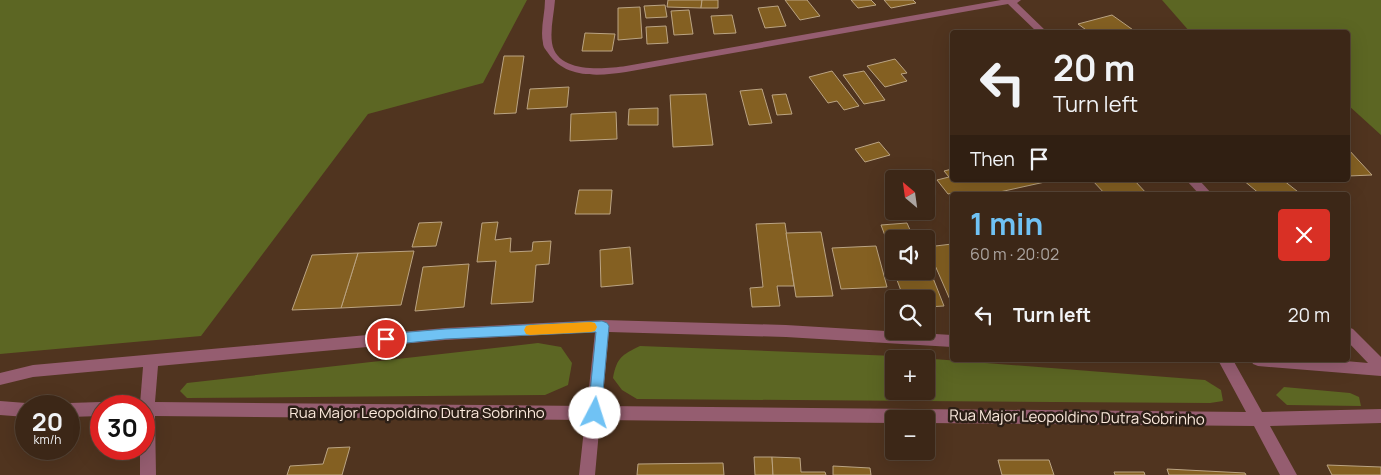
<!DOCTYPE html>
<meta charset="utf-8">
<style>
body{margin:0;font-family:Manrope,sans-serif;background:#432f20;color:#f1f3f6;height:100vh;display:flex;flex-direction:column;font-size:19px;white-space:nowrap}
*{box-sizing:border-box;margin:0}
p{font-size:16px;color:#aca5a1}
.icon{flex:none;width:28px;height:28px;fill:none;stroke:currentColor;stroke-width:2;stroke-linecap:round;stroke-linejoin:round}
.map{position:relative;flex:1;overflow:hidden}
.side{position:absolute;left:950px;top:192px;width:400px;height:170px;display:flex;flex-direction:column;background:#3c2717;border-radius:5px;box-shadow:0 5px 20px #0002,0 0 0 1px #554436}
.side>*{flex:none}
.hud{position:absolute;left:950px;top:30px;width:400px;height:152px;border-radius:5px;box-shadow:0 5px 20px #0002,0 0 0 1px #554436;background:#3c2717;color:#f1f3f6;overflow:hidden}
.needle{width:32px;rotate:331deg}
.fabs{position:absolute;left:885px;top:170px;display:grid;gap:10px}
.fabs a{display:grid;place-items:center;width:50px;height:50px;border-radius:5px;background:#3c2717;box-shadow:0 5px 20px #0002,0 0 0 1px #554436;font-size:25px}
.speed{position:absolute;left:15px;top:395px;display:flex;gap:10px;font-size:25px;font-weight:700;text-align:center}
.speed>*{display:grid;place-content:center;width:65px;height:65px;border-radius:50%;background:#3c2717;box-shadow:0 5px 20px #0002,0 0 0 1px #554436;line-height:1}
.speed small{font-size:12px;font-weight:400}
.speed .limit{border:8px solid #d22;background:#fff;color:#111}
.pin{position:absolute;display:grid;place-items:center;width:42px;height:42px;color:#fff;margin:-21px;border:2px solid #fff;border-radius:50%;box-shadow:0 1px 5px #0007}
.me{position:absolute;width:55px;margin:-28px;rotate:5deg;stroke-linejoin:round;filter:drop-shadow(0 0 4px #0008)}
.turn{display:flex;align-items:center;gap:18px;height:105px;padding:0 20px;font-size:22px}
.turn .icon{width:65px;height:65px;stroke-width:2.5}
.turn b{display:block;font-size:35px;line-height:42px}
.then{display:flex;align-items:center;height:48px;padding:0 20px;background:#0003;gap:10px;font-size:19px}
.round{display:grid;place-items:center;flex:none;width:52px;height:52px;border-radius:5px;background:#432f20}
.headline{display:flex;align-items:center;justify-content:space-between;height:85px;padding:0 20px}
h1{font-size:30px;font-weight:700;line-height:38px;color:#70c2f4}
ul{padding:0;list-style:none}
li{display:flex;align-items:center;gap:15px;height:75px;padding:0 20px}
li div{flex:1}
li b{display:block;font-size:19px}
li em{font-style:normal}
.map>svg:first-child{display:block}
</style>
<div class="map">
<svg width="1381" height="475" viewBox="0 0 1381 475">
<rect width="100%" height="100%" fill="#50341f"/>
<!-- green -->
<g fill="#5c6623" fill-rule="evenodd">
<polygon points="0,0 527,0 483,83 368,114 201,336 0,354"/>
<polygon points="1162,0 1381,0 1381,135 1348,105 1348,32 1190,32"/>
<polygon points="538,343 561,347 572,363 568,385 545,395 187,398 180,391 187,383"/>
<path d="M640 346 895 356 1205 380 1221 390 1223 401 1210 403 637 399 622 390 613 378C617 357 622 355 640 346ZM894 359H926V391H894Z"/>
<polygon points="1284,387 1350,393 1359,397 1361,406 1287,405 1276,395"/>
</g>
<!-- building -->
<g fill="#846022" stroke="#bba483">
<polygon points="668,0 702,0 701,8 667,7"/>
<polygon points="702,0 718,0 718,8 701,8"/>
<polygon points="785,0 807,0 820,16 800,20"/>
<polygon points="851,0 871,0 876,5 858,8"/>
<polygon points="884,0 913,0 916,3 891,8"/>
<polygon points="665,5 667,17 646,18 644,6"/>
<polygon points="778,6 786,26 765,28 758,8"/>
<polygon points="640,7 642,38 618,40 618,8"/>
<polygon points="689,10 693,34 674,35 671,11"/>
<polygon points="732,15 736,33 714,34 711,16"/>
<polygon points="1112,15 1136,32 1089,32 1078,24"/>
<polygon points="666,26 668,43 647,44 646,27"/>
<polygon points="585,33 615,34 612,51 582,51"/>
<polygon points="504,56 524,56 516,113 494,114"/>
<polygon points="895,59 907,73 901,74 907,81 885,87 867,66"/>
<polygon points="832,71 859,106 844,110 837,101 828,103 809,77"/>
<polygon points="864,71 885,100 864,104 843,75"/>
<polygon points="569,87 567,107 527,109 530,89"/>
<polygon points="762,89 772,123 749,125 740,91"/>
<polygon points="706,94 713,145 673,147 670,95"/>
<polygon points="786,94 792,114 777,115 772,95"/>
<polygon points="658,108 658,125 628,125 629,109"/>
<polygon points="616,112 617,139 570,141 571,114"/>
<polygon points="879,142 890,155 865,162 855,149"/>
<polygon points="1348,149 1372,175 1348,176"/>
<polygon points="952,169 952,180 1054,180 986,195 961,195 959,192 948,194 937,180 949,177 944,171"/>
<polygon points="1092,180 1134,180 1148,195 1106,195"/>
<polygon points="1243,180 1283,180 1302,195 1261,195"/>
<polygon points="579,190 612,190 610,214 575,214"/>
<polygon points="442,222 436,246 412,247 419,223"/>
<polygon points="498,222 495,240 511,238 510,252 532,251 533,242 551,241 549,264 536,265 533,302 491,304 496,261 477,262 482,223"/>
<polygon points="785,223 794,286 777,286 780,306 752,307 750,288 763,287 756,224"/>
<polygon points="907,223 914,239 894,239 894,249 890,249 881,225"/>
<polygon points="821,232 833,296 796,297 786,233"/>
<polygon points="952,244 952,302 951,302 927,247"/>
<polygon points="876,246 887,287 841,289 832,248"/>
<polygon points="630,247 633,284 601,287 600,250"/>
<polygon points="414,251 401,305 341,308 358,253"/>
<polygon points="358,253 341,308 292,310 312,255"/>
<polygon points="469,264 464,307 415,311 423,267"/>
<polygon points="933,278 944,306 926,307 926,299 904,299 897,280"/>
<polygon points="350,447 342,475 287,475 290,466 323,464 328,448"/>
<polygon points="754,457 772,457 773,475 755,475"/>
<polygon points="772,457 800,458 801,472 825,472 826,475 773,475"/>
<polygon points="998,460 1049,460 1054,475 1002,475"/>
<polygon points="723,463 724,475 637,475 638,464"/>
<polygon points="1327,465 1381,467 1381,475 1332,475"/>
<polygon points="833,466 870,468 871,475 833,475"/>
<polygon points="1167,469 1245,473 1246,475 1169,475"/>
<polygon points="1114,472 1144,472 1145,475 1115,475"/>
</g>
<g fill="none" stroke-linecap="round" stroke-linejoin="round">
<!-- minor -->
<g fill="#955d70" fill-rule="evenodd">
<path d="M545 0H555C554 14 550 29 552 43 557 74 604 69 626 66L1001 0H1021L1017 3 1047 32H1037L1008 4 626 72C599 76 565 79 548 53 546 50 543 47 543 43 540 29 545 14 545 0Z"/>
<polygon points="1186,180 1199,180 1213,195 1200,195"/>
<path d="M603 320 786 325 952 335V347L786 337 609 332 602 406 1246 412 1218 360H1233L1262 412 1381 409V423L1270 426 1297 475H1280L1254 426 926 423V419H894V423L600 420 595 475H579L585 420 155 416 156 475H140V449H144V406H138L140 404 143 367 33 377 0 385V373L33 365 445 328ZM595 332 587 406 155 402 158 366 445 340Z"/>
<polygon points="1348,327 1353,329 1381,357 1381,376 1258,366 1253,364 1251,360 1334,360 1368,363 1348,342"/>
<polygon points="0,401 26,403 32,406 26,406 26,417 0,415"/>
<polygon points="101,402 107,406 101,406 101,416 69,417 69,406 63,406 69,403"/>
</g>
</g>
<!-- route -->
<polygon fill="#70c2f4" stroke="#497e9f" points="602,321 607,323 609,326 601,413 599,417 595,419 590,417 588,413 596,332 445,339 386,345 382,343 380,339 382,336 386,334 445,329"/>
<!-- slow -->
<polygon fill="#f59e0b" points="591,322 595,323 597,327 595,331 591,332 530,335 526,334 524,330 526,326 530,325"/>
<g text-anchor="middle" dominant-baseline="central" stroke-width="5" stroke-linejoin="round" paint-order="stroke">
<!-- near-street labels -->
<g font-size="15" fill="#fceadd" stroke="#2c1f16">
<text x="417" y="412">Rua Major Leopoldino Dutra Sobrinho</text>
<text transform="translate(1077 417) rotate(1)">Rua Major Leopoldino Dutra Sobrinho</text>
</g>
</g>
</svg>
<div class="fabs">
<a><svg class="needle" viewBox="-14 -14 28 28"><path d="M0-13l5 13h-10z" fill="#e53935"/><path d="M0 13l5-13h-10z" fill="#aca5a1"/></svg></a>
<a><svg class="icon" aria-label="sound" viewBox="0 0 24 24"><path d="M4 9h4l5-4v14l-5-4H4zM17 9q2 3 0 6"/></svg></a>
<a><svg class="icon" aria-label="search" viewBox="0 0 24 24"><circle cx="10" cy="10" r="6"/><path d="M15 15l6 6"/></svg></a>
<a>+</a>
<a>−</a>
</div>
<div class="speed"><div>20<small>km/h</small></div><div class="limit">30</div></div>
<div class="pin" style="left:386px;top:339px;background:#d93025"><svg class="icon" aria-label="arrive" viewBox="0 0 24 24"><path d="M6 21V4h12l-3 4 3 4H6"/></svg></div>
<svg class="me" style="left:595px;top:413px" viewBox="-20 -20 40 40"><circle r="19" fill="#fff"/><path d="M0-13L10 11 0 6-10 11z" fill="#70c2f4"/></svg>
<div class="hud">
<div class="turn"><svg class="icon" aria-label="left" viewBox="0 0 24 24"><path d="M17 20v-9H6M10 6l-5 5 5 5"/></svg><div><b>20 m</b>Turn left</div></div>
<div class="then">Then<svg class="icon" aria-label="arrive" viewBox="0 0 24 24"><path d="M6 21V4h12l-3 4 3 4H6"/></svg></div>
</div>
<section class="side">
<div class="headline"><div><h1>1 min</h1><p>60 m · 20:02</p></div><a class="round" style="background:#d93025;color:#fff"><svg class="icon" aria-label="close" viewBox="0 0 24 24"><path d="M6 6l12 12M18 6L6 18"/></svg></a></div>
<ul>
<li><svg class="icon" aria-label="left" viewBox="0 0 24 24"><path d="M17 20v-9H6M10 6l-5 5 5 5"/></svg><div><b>Turn left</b></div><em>20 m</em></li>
</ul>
</section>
</div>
